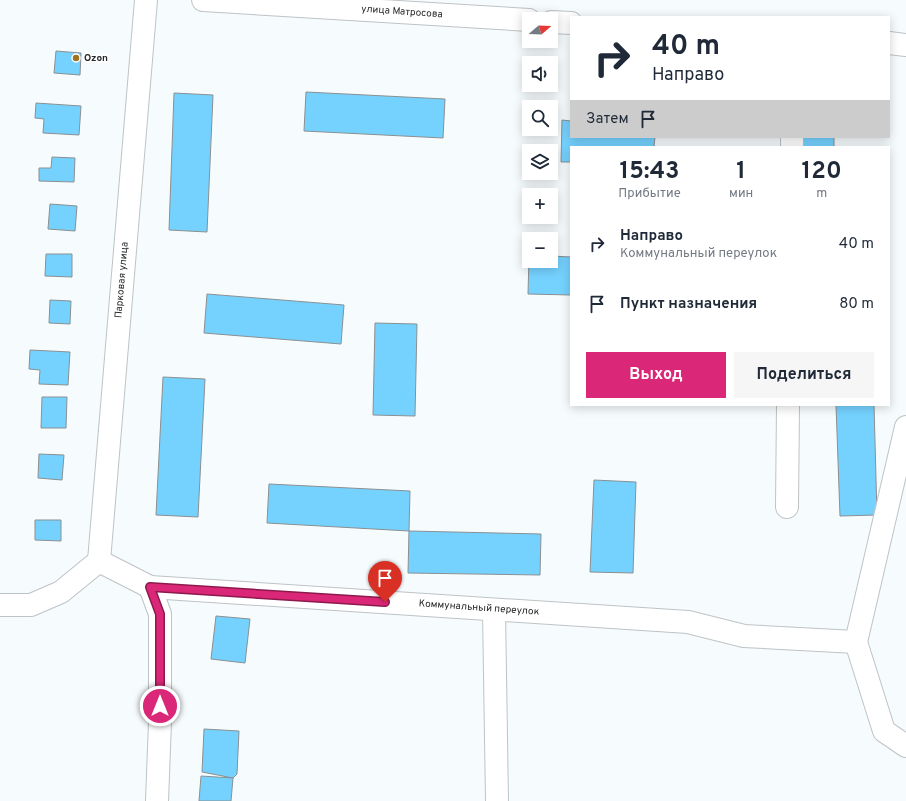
<!DOCTYPE html>
<html lang="ru">
<meta charset="utf-8">
<style>
body{margin:0;font-family:Overpass,sans-serif;background:#f6f6f7;color:#1f2937;height:100vh;display:flex;flex-direction:column;font-size:15px;white-space:nowrap}
*{box-sizing:border-box;margin:0}
p{font-size:13px;color:#747a83}
.icon{flex:none;width:22px;height:22px;fill:none;stroke:currentColor;stroke-width:2;stroke-linecap:round;stroke-linejoin:round}
.map{position:relative;flex:1;overflow:hidden}
.details{position:absolute;left:570px;top:146px;width:320px;height:260px;display:flex;flex-direction:column;background:#fff;border-radius:0px;box-shadow:0 2px 10px #0003}
.details>*{flex:none}
.top-card{position:absolute;left:570px;top:16px;width:320px;height:122px;border-radius:0px;box-shadow:0 2px 10px #0003;background:#fff;color:#1f2937;overflow:hidden}
.needle{width:26px;rotate:71deg}
.buttons{position:absolute;left:522px;top:12px;display:grid;gap:8px}
.buttons a{display:grid;place-items:center;width:36px;height:36px;border-radius:0px;background:#fff;box-shadow:0 2px 10px #0003;font-size:20px}
.pin{position:absolute;display:grid;place-items:center;width:34px;height:34px;color:#fff;margin:-41px -17px;border-radius:50% 50% 50% 0;rotate:-45deg;box-shadow:0 0 4px #0007}
.pin .icon{rotate:45deg}
.me{position:absolute;width:44px;margin:-22px;rotate:0deg;stroke-linejoin:round;filter:drop-shadow(0 0 3px #0008)}
.turn{display:flex;align-items:center;gap:14px;height:84px;padding:0 16px;font-size:18px}
.turn .icon{width:52px;height:52px;stroke-width:2.5}
.turn b{display:block;font-size:28px;line-height:34px}
.then{display:flex;align-items:center;height:38px;padding:0 16px;background:#0003;gap:8px;font-size:15px}
.eta{display:flex;justify-content:space-evenly;align-items:center;height:68px;text-align:center}
.eta b{font-size:24px;font-weight:700;line-height:28px}
.button{display:flex;gap:8px;margin-top:auto;padding:8px 16px}
.button a{flex:1;height:46px;border-radius:0px;background:#db2777;color:#fff;font-size:16px;font-weight:700;line-height:46px;text-align:center}
.button a+a{background:#f6f6f7;color:#1f2937}
ul{padding:0;list-style:none}
li{display:flex;align-items:center;gap:12px;height:60px;padding:0 16px}
li div{flex:1}
li b{display:block;font-size:15px}
li em{font-style:normal}
.map>svg:first-child{display:block}
</style>
<div class="map">
<svg width="906" height="801" viewBox="0 0 906 801">
<rect width="100%" height="100%" fill="#f6fbfe"/>
<!-- building -->
<g fill="#75d2ff" stroke="#8a9092">
<polygon points="56,51 81,53 80,75 54,73"/>
<polygon points="306,92 445,99 443,138 304,131"/>
<polygon points="174,93 213,95 207,232 169,230"/>
<polygon points="36,103 81,106 79,135 43,133 44,119 35,118"/>
<polygon points="562,120 571,121 571,137 655,137 654,147 571,147 571,162 561,162"/>
<rect x="800" y="137" width="34" height="10"/>
<polygon points="52,157 75,158 74,182 39,181 39,168 51,168"/>
<polygon points="50,204 77,206 75,231 48,229"/>
<polygon points="46,254 72,254 72,277 45,276"/>
<polygon points="529,256 529,261 551,261 551,256 571,257 571,295 528,294"/>
<polygon points="207,294 344,305 341,344 204,333"/>
<polygon points="50,300 71,301 70,324 49,323"/>
<polygon points="375,323 417,324 415,416 373,415"/>
<polygon points="30,350 70,352 68,385 39,384 40,370 29,369"/>
<polygon points="163,377 205,379 198,517 156,515"/>
<polygon points="42,397 67,397 66,428 41,428"/>
<polygon points="836,405 874,405 877,515 840,516"/>
<polygon points="39,454 64,455 62,480 38,478"/>
<polygon points="594,480 636,482 633,573 590,572"/>
<polygon points="269,484 410,491 409,531 267,523"/>
<polygon points="35,520 61,520 61,541 35,540"/>
<polygon points="409,531 541,534 540,575 408,573"/>
<polygon points="216,616 250,619 245,663 211,659"/>
<polygon points="204,729 239,731 237,774 233,778 202,772"/>
<polygon points="201,776 233,778 231,801 199,801"/>
</g>
<g fill="none" stroke-linecap="round" stroke-linejoin="round">
<defs>
<g id="minor">
<polyline points="203,0 529,20"/>
<polyline points="551,22 571,23"/>
<polyline points="889,43 906,45"/>
<polyline points="792,147 792,137"/>
<polyline points="787,507 788,405"/>
<polyline points="99,561 146,0"/>
<polyline points="150,587 160,614 160,722 157,801"/>
<polyline points="0,605 31,605 61,592 99,561 150,587 688,622 744,636 856,642"/>
<polyline points="494,610 497,801"/>
<polyline points="856,642 906,427"/>
<polyline points="856,642 884,731 906,746"/>
</g>
</defs>
<!-- minor casing -->
<use href="#minor" stroke="#bec3c6" stroke-width="24"/>
<!-- minor -->
<use href="#minor" stroke="#fff" stroke-width="22"/>
</g>
<g fill="none" stroke-linecap="round" stroke-linejoin="round">
<defs>
<polyline id="route" points="160,706 160,614 150,587 385,602"/>
</defs>
<!-- route casing -->
<use href="#route" stroke="#8e194d" stroke-width="10"/>
<!-- route -->
<use href="#route" stroke="#db2777" stroke-width="7"/>
</g>
<!-- markers -->
<circle fill="#9d7422" stroke="#fff" stroke-width="1.5" cx="76" cy="58" r="4"/>
<g text-anchor="middle" dominant-baseline="central" stroke-width="3.5" stroke-linejoin="round" paint-order="stroke">
<!-- street labels -->
<g font-size="10" fill="#252729" stroke="#fff">
<text transform="translate(402 12) rotate(4)">улица Матросова</text>
<text transform="translate(122 280) rotate(-85)">Парковая улица</text>
<text transform="translate(479 608) rotate(4)">Коммунальный переулок</text>
</g>
<!-- poi labels -->
<g font-size="10" font-weight="bold" fill="#252729" stroke="#fff" text-anchor="start">
<text x="84" y="58">Ozon</text>
</g>
</g>
</svg>
<div class="buttons">
<a><svg class="needle" viewBox="-14 -14 28 28"><path d="M0-13l5 13h-10z" fill="#e53935"/><path d="M0 13l5-13h-10z" fill="#747a83"/></svg></a>
<a><svg class="icon" aria-label="sound" viewBox="0 0 24 24"><path d="M4 9h4l5-4v14l-5-4H4zM17 9q2 3 0 6"/></svg></a>
<a><svg class="icon" aria-label="search" viewBox="0 0 24 24"><circle cx="10" cy="10" r="6"/><path d="M15 15l6 6"/></svg></a>
<a><svg class="icon" aria-label="layers" viewBox="0 0 24 24"><path d="M12 4l9 5-9 5-9-5zM3 14l9 5 9-5"/></svg></a>
<a>+</a>
<a>−</a>
</div>
<div class="pin" style="left:385px;top:602px;background:#d93025"><svg class="icon" aria-label="arrive" viewBox="0 0 24 24"><path d="M6 21V4h12l-3 4 3 4H6"/></svg></div>
<svg class="me" style="left:160px;top:706px" viewBox="-20 -20 40 40"><circle r="17" fill="#db2777" stroke="#fff" stroke-width="3"/><path d="M0-11L8 9 0 5-8 9z" fill="#fff"/></svg>
<div class="top-card">
<div class="turn"><svg class="icon" aria-label="right" viewBox="0 0 24 24"><path d="M7 20v-9h11M14 6l5 5-5 5"/></svg><div><b>40 m</b>Направо</div></div>
<div class="then">Затем<svg class="icon" aria-label="arrive" viewBox="0 0 24 24"><path d="M6 21V4h12l-3 4 3 4H6"/></svg></div>
</div>
<section class="details">
<div class="eta">
<div><b>15:43</b><p>Прибытие</p></div>
<div><b>1</b><p>мин</p></div>
<div><b>120</b><p>m</p></div>
</div>
<ul>
<li><svg class="icon" aria-label="right" viewBox="0 0 24 24"><path d="M7 20v-9h11M14 6l5 5-5 5"/></svg><div><b>Направо</b><p>Коммунальный переулок</p></div><em>40 m</em></li>
<li><svg class="icon" aria-label="arrive" viewBox="0 0 24 24"><path d="M6 21V4h12l-3 4 3 4H6"/></svg><div><b>Пункт назначения</b></div><em>80 m</em></li>
</ul>
<div class="button"><a>Выход</a><a>Поделиться</a></div>
</section>
</div>
